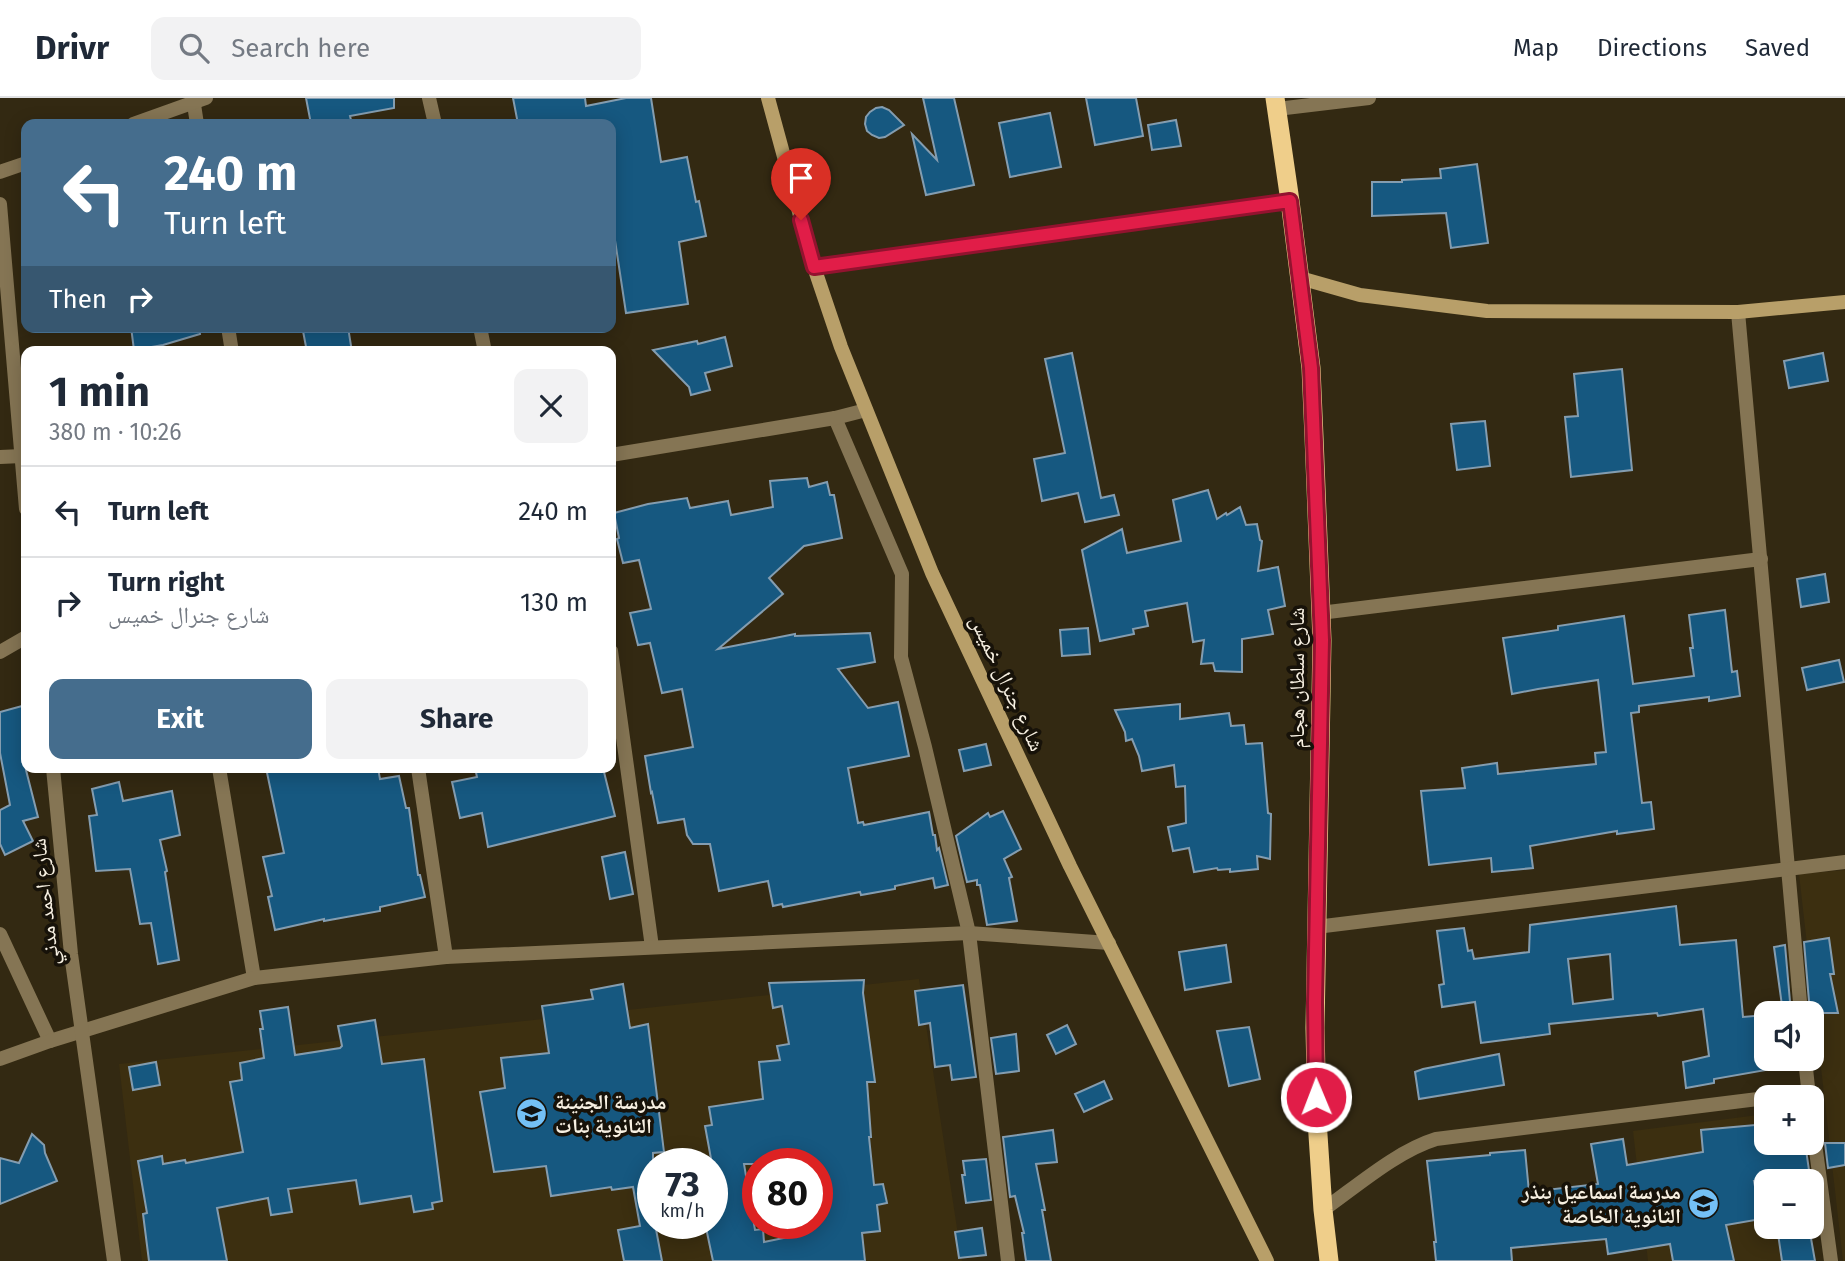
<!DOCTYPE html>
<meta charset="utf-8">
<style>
body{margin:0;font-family:"Fira Sans","Noto Naskh Arabic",sans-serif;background:#f2f2f3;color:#1f2937;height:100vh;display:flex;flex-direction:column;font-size:26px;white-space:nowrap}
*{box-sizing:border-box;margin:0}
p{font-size:23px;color:#747a83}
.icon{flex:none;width:38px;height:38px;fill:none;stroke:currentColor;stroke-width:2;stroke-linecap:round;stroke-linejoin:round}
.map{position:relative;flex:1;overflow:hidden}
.drawer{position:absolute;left:21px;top:248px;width:595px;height:427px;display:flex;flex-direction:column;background:#fff;border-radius:14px;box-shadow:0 4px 18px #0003}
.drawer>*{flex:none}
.hud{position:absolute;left:21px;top:21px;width:595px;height:214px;border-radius:14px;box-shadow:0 4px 18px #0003;background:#456d8d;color:#fff;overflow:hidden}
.controls{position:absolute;left:1754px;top:903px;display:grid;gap:14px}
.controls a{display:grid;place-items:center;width:70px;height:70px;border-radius:14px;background:#fff;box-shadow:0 4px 18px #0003;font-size:35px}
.speed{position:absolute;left:637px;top:1050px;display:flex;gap:14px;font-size:35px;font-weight:700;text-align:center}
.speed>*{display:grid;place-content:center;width:91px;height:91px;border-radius:50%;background:#fff;box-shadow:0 4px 18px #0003;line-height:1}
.speed small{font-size:18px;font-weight:400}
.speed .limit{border:10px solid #d22;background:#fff;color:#111}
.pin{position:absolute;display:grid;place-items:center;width:60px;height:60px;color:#fff;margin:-72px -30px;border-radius:50% 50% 50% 0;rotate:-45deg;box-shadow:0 0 7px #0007}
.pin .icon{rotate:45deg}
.me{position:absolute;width:77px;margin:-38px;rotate:359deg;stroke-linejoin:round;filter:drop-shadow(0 0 5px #0008)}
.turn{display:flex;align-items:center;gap:24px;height:147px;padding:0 28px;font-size:32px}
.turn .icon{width:91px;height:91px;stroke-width:2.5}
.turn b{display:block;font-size:49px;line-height:60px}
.then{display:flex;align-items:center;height:66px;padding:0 28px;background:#0003;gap:14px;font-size:26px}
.round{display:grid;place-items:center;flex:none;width:74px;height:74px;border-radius:14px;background:#f2f2f3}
.head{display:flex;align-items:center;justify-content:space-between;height:119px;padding:0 28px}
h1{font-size:42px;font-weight:700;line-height:52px}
.primary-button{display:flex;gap:14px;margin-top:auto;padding:14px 28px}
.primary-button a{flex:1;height:80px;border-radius:14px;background:#456d8d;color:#fff;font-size:28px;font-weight:700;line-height:80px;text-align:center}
.primary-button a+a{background:#f2f2f3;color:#1f2937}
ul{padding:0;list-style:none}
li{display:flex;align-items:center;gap:21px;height:91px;padding:0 28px;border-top:2px solid #e0e1e3}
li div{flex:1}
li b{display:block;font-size:26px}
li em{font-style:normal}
header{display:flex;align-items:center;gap:42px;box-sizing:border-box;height:98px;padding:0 35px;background:#fff;border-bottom:2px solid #e0e1e3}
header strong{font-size:33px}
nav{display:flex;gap:38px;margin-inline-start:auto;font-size:24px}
.search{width:490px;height:63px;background:#f2f2f3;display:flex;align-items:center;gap:18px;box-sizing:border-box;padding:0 24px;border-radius:14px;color:#747a83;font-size:26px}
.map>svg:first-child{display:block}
</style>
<header>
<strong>Drivr</strong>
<div class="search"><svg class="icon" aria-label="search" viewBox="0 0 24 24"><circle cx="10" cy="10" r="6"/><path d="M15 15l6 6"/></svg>Search here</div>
<nav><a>Map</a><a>Directions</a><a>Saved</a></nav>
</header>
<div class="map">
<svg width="1845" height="1163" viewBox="0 0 1845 1163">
<rect width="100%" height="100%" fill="#332912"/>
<!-- built -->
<g fill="#3c2f10" fill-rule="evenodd">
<polygon points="1845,772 1845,1163 1843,1163 1799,776"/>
<path d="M919 881 962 1163H142L119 966ZM653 1066H712V1125H653ZM758 1066H817V1125H758Z"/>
<polygon points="1766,1016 1766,1045 1797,1045 1802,1083 1766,1083 1766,1129 1808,1129 1812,1163 1648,1163 1633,1033"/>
</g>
<!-- building -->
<g fill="#165880" stroke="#849db0" stroke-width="2" fill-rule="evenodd">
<polygon points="306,0 394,0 394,10 350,18 352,26 311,26"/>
<polygon points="513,0 585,0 586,8 626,0 651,0 661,64 687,59 696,104 699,103 706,138 679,144 688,206 626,215 613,129 611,129 611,26 518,26"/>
<polygon points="923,0 954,0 974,87 926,97 912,36 937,62"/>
<polygon points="1086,0 1136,0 1143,38 1095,47"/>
<polygon points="882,9 889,12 904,27 885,39 879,40 872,37 867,33 865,26 866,19 870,14 876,10"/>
<polygon points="1050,15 1061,69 1010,79 999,25"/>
<polygon points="1176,22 1181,48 1152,52 1148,27"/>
<polygon points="1477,66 1488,145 1451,150 1446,115 1372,118 1372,84 1402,84 1402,82 1441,80 1440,71"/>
<polygon points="131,229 199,229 200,236 163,247 134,252"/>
<polygon points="323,229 348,229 352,254 307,254 303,233"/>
<polygon points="725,239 732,268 705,275 710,292 691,297 689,289 653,252 697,243 698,246"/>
<polygon points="1072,255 1101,400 1114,397 1119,417 1085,424 1078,395 1042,403 1034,361 1065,355 1045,261"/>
<polygon points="1823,255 1828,283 1789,290 1784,263"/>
<polygon points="1622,271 1632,372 1571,379 1565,319 1578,318 1574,276"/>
<polygon points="1485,323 1490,368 1457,372 1451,326"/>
<polygon points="807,380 809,389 827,384 830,397 834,397 842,440 804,448 769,480 783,496 718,551 795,536 795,538 870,535 875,564 838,571 868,610 898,604 909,658 848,670 858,725 863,724 864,727 929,714 933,737 935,737 937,752 939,750 948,787 935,790 933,780 895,788 895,791 861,797 860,794 783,809 782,806 773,808 768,783 719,793 710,746 693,746 687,737 684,721 658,725 652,694 651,695 645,658 693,649 682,591 662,595 650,545 638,547 630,515 651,511 639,462 623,465 617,441 619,440 614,415 648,406 687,400 690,410 728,403 731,417 773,409 770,383"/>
<polygon points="1208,392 1217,421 1226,415 1227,417 1240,409 1246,427 1257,426 1260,442 1262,443 1258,473 1278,469 1285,508 1268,512 1273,536 1242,541 1242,574 1215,573 1213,565 1201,566 1204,542 1193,544 1187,505 1145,513 1148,528 1133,531 1134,536 1100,543 1082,452 1122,431 1127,455 1181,443 1173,402"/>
<polygon points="1825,476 1829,504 1801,509 1797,481"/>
<polygon points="1725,512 1732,574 1737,573 1740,598 1709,603 1709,599 1639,608 1639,614 1631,615 1642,705 1651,704 1654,731 1617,736 1617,733 1530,748 1533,770 1492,774 1491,760 1429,767 1421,693 1465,690 1462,670 1497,665 1498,676 1596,666 1595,655 1606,654 1598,582 1538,591 1512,596 1503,540 1558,532 1558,528 1624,518 1633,586 1694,578 1690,550 1693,550 1689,517"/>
<polygon points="1088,530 1090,556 1062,558 1060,532"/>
<polygon points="1839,562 1844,584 1807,592 1802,570"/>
<polygon points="1180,606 1180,621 1229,615 1231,628 1244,627 1246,646 1262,645 1268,715 1271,716 1270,761 1257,758 1258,771 1230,774 1230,771 1218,772 1217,770 1194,774 1189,750 1173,753 1168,729 1186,725 1185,688 1176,689 1174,667 1142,673 1139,658 1132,641 1126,643 1125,634 1115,612"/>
<polygon points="22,608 26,625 26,672 38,719 23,723 33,743 5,757 0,746 0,712 10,707 0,655 0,614"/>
<polygon points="986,646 991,667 964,673 959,652"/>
<polygon points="266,670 378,670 380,681 399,678 406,710 409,710 418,777 420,777 425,799 380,809 380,813 324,823 324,821 275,832 268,799 272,798 263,759 284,755"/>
<polygon points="475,670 603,670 615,718 488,749 482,715 460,720 452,684 477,679"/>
<polygon points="119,684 123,703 172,693 180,737 160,742 167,773 165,774 179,862 158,866 151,825 140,826 130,771 96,773 89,718 97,717 92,691"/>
<polygon points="1003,713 1021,751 1004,761 1012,779 1009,780 1017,823 987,827 980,787 977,787 977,782 967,784 956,738 988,715 990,719"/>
<polygon points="625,754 633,796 610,801 602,759"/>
<path d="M1676 808 1680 847 1736 842 1743 919 1766 917V972L1714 981V985L1686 990 1683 964 1709 958 1703 911 1658 918 1657 915 1549 926 1550 936 1481 945 1475 904 1442 909 1439 887 1444 886 1437 833 1464 830 1468 853 1472 852 1474 861 1529 854 1530 827ZM1610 856 1613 901 1573 906 1568 861Z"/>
<polygon points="1829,840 1834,876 1830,876 1838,915 1810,915 1804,844"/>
<polygon points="1226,847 1231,884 1185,892 1179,854"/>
<polygon points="1785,847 1791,915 1783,915 1774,849"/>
<path d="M864 882 863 895 875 984H867L871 1039H869L874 1087 883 1086 887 1105 877 1107 880 1133 862 1135 865 1163H713L705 1125H712V1066L705 1028 712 1027 709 1009 763 1001 759 964 780 962 777 948 789 946 782 908 773 910 769 885ZM744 1066H817V1125H807L808 1135 764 1144 763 1131 755 1132Z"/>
<polygon points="623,886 630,930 648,926 664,1054 653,1055 653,1126 655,1126 662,1163 624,1163 618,1132 640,1128 633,1089 612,1092 611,1089 551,1098 546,1068 494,1074 480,994 505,990 501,960 549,955 542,908 593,901 591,892"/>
<polygon points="963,887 976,979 952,982 950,967 935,969 930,925 919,927 915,893"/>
<polygon points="288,909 295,957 340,950 342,948 338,928 375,922 382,966 424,961 442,1103 432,1105 433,1111 414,1114 411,1098 360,1106 356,1082 288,1091 292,1114 271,1117 268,1100 217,1110 227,1163 149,1163 143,1116 147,1115 138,1063 162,1058 163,1066 185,1062 186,1065 243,1054 230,984 242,982 240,965 264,960 260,931 263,931 260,913"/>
<polygon points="1067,927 1076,946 1056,956 1047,937"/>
<polygon points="1249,929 1260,981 1229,988 1217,933"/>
<polygon points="1016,936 1019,973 996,976 991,940"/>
<polygon points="1499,956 1504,987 1419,1001 1415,974 1423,971"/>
<polygon points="156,964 160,987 133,992 129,969"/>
<polygon points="1104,983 1112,1001 1084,1014 1075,996"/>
<polygon points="1766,1026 1766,1045 1805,1045 1809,1072 1801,1074 1802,1083 1754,1083 1761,1121 1726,1127 1734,1163 1673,1163 1670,1146 1608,1156 1606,1141 1511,1150 1512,1163 1436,1163 1434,1144 1436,1144 1427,1063 1490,1057 1490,1055 1525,1052 1529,1094 1598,1086 1591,1046 1623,1041 1627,1067 1703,1054 1701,1032"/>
<polygon points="1053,1032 1057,1064 1036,1066 1045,1112 1042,1112 1051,1163 1026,1163 1022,1135 1024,1135 1015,1098 1010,1099 1003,1039"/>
<polygon points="32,1036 44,1047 45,1055 57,1083 0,1106 0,1060 19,1065"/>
<polygon points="1825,1045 1845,1045 1845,1067 1828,1070"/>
<polygon points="986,1061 991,1102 966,1105 962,1077 965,1077 963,1063"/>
<polygon points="1777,1129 1809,1129 1815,1163 1782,1163"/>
<polygon points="982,1130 986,1157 959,1160 955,1134"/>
</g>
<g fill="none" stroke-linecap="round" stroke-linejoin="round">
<!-- minor -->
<g stroke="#857554" stroke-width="14">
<polyline points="193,0 197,26"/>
<polyline points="429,0 435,26"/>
<polyline points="1277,11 1369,0"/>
<polyline points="133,26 206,0"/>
<polyline points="0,74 26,65"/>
<polyline points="814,169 1290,103"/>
<polyline points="1738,214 1801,915"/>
<polyline points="228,229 232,254"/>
<polyline points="480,229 485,254"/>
<polyline points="835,320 902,476 901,559 925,649 969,835 1008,1163"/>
<polyline points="611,357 835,320 866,312"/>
<polyline points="0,359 22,358"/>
<polyline points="1320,515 1761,461"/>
<polyline points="611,553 652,849"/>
<polyline points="0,554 26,539"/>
<polyline points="219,670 254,880"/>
<polyline points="418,670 446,859"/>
<polyline points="1316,829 1845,764"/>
<polyline points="0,836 50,943"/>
<polyline points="0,961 50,943 254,880 446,859 969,835 1109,845"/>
<polyline points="1805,961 1809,999"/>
<polyline points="1770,999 1808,995"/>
<polyline points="1811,1016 1831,1163"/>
<path d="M1323 1112C1357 1088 1397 1053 1436 1041L1766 1000"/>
</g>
<!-- tertiary -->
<g stroke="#857554" stroke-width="14">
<polyline points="0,106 26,411"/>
<polyline points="53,670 71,856 114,1163"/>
</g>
<!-- secondary -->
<g stroke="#b89f69" stroke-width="14">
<polyline points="768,0 814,169 841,249 932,475 1070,768 1267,1163"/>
<polyline points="1300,180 1360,197 1487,213 1738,214 1845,204"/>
</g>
<!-- trunk -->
<polyline stroke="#efce8a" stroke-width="19" points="1275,0 1290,103 1311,270 1314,339 1322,542 1315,930 1317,1022 1323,1112 1329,1163"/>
</g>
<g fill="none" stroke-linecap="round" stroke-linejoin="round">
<defs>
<polyline id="route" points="801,122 814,169 1290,103 1311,270 1322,542 1315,905 1316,999"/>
</defs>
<!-- route casing -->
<use href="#route" stroke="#92132f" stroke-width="18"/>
<!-- route -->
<use href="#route" stroke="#e11d48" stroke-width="12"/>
</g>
<!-- icons -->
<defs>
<symbol id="school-disc" viewBox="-11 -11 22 22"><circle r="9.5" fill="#74c0f6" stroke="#171209"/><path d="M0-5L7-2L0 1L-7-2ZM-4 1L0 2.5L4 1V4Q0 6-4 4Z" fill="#111"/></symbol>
</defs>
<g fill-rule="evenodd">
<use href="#school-disc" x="514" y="998" width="35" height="35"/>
<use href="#school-disc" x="1686" y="1088" width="35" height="35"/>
</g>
<g text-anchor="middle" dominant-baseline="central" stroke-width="7" stroke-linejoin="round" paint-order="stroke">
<!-- street labels -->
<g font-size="21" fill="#f7f0e2" stroke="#171209">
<text transform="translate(1297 580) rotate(-90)">شارع سلطان هجام</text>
<text transform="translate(1007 585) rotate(65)">شارع جنرال خميس</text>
<text transform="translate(45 804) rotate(-96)">شارع احمد مدني</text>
</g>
<!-- poi labels -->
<g font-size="21" font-weight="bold" fill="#f7f0e2" stroke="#171209" text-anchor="start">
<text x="555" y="1004">مدرسة الجنينة<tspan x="555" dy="24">الثانوية بنات</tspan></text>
<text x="1681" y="1094" text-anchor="end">مدرسة اسماعيل بنذر<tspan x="1681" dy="24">الثانوية الخاصة</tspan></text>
</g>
</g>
</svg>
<div class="controls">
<a><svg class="icon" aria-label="sound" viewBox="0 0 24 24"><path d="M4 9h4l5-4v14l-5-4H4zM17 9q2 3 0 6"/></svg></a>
<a>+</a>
<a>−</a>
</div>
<div class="speed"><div>73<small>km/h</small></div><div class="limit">80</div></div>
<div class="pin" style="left:801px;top:122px;background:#d93025"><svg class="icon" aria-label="arrive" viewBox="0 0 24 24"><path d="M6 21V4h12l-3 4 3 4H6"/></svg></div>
<svg class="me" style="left:1316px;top:999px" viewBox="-20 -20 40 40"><circle r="17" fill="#e11d48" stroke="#fff" stroke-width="3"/><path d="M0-11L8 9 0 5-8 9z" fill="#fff"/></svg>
<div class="hud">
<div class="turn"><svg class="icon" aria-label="left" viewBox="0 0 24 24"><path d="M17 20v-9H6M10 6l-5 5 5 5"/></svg><div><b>240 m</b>Turn left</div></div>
<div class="then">Then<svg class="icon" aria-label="right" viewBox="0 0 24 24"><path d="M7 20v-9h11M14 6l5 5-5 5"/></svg></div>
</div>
<section class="drawer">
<div class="head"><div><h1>1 min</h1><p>380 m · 10:26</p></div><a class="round"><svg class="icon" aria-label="close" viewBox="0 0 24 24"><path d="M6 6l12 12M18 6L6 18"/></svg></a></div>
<ul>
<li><svg class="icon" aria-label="left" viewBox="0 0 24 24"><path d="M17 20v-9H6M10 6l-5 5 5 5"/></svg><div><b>Turn left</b></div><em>240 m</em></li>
<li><svg class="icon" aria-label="right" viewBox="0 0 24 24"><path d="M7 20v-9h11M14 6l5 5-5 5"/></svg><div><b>Turn right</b><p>شارع جنرال خميس</p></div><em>130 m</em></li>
</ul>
<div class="primary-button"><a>Exit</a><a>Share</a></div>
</section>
</div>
